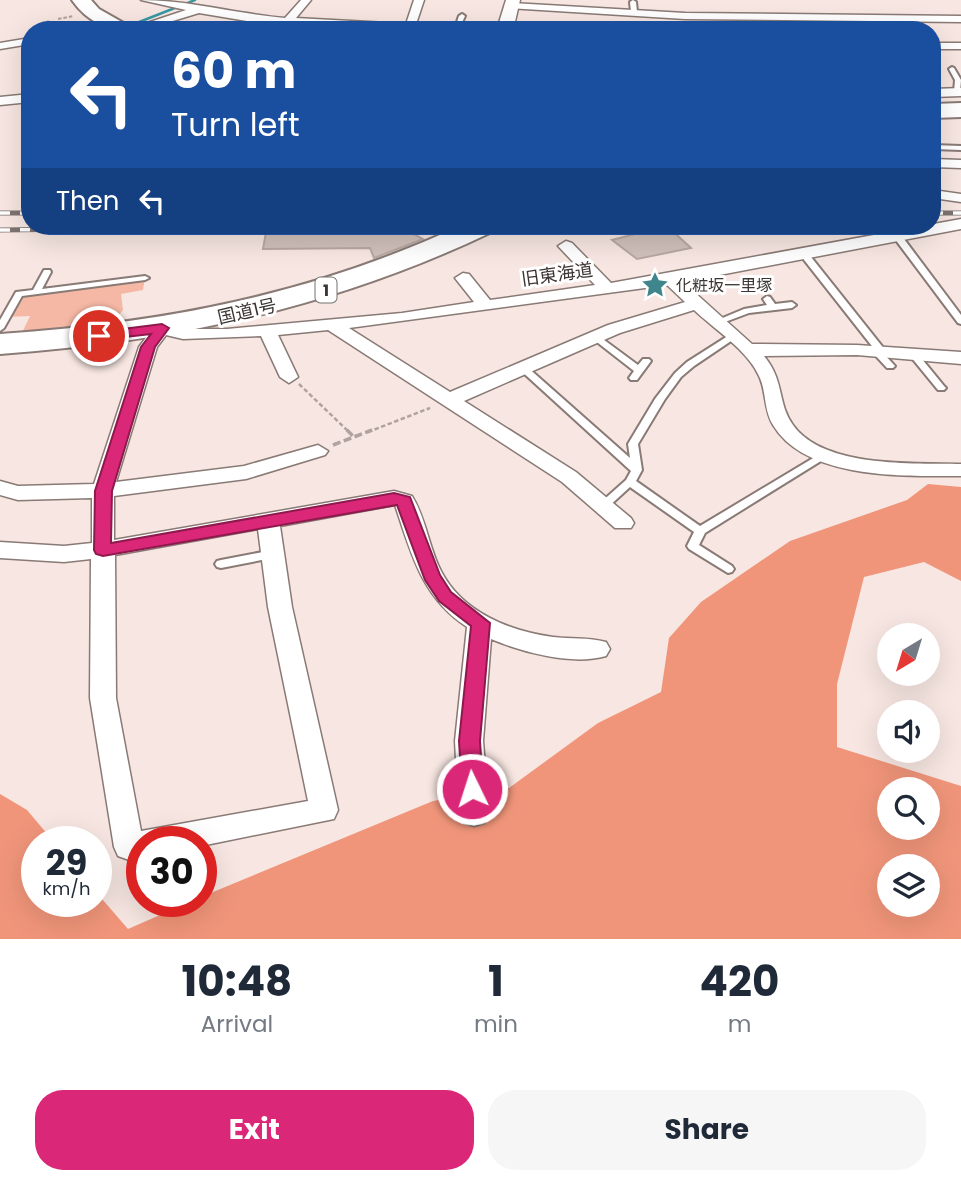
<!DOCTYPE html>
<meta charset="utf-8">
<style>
body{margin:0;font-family:Poppins,"Noto Sans JP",sans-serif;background:#f6f6f7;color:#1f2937;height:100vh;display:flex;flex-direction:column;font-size:26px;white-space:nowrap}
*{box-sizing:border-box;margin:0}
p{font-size:23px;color:#747a83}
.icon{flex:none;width:38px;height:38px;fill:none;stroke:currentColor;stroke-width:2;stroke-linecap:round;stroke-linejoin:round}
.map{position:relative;height:939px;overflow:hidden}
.sheet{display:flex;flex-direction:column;background:#fff;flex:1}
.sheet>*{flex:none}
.banner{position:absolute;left:21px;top:21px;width:920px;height:214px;border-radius:28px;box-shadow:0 7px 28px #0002;background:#1a4fa0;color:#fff;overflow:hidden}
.needle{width:46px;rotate:218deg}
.tools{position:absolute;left:877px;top:623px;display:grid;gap:14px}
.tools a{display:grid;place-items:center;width:63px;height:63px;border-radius:50%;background:#fff;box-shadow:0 7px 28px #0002;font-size:35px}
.speed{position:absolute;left:21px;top:826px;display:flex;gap:14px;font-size:35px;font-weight:700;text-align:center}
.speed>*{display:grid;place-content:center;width:91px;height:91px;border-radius:50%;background:#fff;box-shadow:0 7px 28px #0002;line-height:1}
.speed small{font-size:18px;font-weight:400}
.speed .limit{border:10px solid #d22;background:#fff;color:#111}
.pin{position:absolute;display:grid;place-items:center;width:60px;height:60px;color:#fff;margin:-30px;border:4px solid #fff;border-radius:50%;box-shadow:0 2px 7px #0007}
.me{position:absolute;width:77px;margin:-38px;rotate:356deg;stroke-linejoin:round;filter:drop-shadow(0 0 5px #0008)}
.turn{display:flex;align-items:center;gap:24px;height:147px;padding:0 35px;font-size:32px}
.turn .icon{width:91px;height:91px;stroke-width:2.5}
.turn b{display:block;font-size:49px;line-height:60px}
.then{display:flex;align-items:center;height:66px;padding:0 35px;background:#0003;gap:14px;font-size:26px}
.eta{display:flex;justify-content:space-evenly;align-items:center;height:119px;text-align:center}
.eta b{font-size:42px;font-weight:700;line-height:49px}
.button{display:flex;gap:14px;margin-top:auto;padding:14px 35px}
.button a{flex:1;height:80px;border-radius:28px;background:#db2777;color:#fff;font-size:28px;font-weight:700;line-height:80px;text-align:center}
.button a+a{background:#f6f6f7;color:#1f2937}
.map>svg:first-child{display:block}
</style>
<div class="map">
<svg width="961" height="939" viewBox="0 0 961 939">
<rect width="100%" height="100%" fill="#f7e6e1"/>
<!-- green -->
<polygon fill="#f5b8a5" points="145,278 143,290 121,294 123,310 107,329 20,337 30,316 6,317 19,294"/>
<!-- forest -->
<path fill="#f0957a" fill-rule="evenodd" d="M928 484 961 487V581L924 562 864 577 837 684V747L961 786V939H0V794L27 810 54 842H37V901H96V892L128 929 192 901H201V897L433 801 509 788 598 723 661 692 669 638 701 602 790 541 907 500ZM889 789H928V828H889ZM889 866H928V905H889Z"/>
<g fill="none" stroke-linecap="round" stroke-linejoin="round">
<!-- stream -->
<polyline stroke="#3798a1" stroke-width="2.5" points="139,30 129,26 195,0"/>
</g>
<!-- building -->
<g fill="#d1c0bb" stroke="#b8a8a3" stroke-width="2">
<polygon points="668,227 691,248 637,259 612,240 635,234 628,228"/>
<polygon points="408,231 423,239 374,258 370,248 263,249 266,232"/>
</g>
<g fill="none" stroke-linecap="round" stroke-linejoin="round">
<defs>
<g id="lane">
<polygon points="633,0 636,2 637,12 634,14 631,12 630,2"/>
<polygon points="462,14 465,16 460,27 455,28 459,16"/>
<polygon points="952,67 954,68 961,80 960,92 957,94 954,92 955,80 949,69"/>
<polygon points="933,145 961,146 961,150 933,149"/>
<polygon points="895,235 901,235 961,315 961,324 958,323 895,239"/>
<polygon points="801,252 807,252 885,350 887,352 884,354 895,366 893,368 887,368 874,354 872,352 875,350 801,256"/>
<polygon points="44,270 50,270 51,272 42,289 145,276 149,278 145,280 22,296 4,328 0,331 0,320 16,292 33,290"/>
<polygon points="767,296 770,297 775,304 792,302 796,305 792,308 749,313 717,325 713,322 744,309 767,305 763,299"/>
<polygon points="596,334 638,365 643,359 649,359 651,361 637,380 631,380 629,378 634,371 593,339 593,335"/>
<polygon points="731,334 734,335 734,339 694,366 681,377 665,399 638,444 642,470 636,481 700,526 820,454 824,453 829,456 705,533 699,545 732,566 734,569 732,572 728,573 689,549 687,546 694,532 630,487 607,508 599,508 598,506 599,504 626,480 631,471 518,368 523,365 526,366 630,458 628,444 655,399 675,373 687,362"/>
<polygon points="914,352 917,353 944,386 946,388 944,390 938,390 911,357 909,355 911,353"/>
<polygon points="273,550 277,551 279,554 277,557 221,568 217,567 215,564 217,561 221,560"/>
</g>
<g id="street">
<path d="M141 0C189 0 237 14 285 18L301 0H311L296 18 406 24 414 0H424L416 24 593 27 598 30 354 29 247 21 199 13 143 30H126L186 10Z"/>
<polygon points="512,3 685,13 961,16 961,22 685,19 508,8"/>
<polygon points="110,20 114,21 114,25 73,30"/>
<polygon points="48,22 60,30 48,30 43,25"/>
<polygon points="30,38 30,44 0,49 0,43"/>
<rect x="933" y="43" width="28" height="6"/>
<polygon points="961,88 961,96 933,97 933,89"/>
<polygon points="30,94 30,102 0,105 0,97"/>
<polygon points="933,159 961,160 961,168 933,167"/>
<polygon points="933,190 961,194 961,202 933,198"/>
<path d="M961 219V229L683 282 752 344 857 345 961 352V364L857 355 764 356C785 381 777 403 793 425 823 468 914 463 961 464V476C905 476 806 480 773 425 763 409 767 390 758 374 746 349 714 329 694 310L620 333 464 401 576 472 631 518 634 523 631 528H615L562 482 328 330 278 335 298 377 289 383 280 377 261 336 183 339 166 335 157 347 116 482 244 466 318 445 328 451 325 455 246 479 114 496V540L394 491 412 496C426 518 429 548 441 571 462 612 509 631 553 637 570 639 589 637 606 642L610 649 606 656C572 666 522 652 491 639L483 741 489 814 484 823 474 826 464 823 459 814 455 741 467 627C422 598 411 553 395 505L280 526 292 607 338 810 334 819 201 846V842H142V857L129 860 118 856 114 847 90 698 91 559 64 562 0 558V542L64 546 92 543V498L18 500 0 495V481L18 486 94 484 139 347 156 324 162 323 184 329H227L402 313 474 302 455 278 463 273 469 274 490 300 595 285 558 246 566 241 572 243 611 283ZM667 285 685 302 608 325 450 392 349 328ZM258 529 268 607 308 801 141 831 116 698 115 555Z"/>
</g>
<polygon id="secondary" points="506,0 520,0 514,26 509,30 498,26"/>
<g id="highway">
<path d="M72 0H91L99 9 136 30C108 30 89 24 72 0Z"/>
<polygon points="961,103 961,117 933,118 933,104"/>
<path d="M460 226H496L492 232C332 308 176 341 0 354V334C164 323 310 295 460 226Z"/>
</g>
</defs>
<!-- lane casing -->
<use href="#lane" stroke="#897a75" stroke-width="4"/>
<!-- street casing -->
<use href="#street" stroke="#897a75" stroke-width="3"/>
<!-- secondary casing -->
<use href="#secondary" stroke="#897a75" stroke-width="3"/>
<!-- highway casing -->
<use href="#highway" stroke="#897a75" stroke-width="4"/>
<!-- path-far2 -->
<polyline stroke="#b0a39f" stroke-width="2" stroke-dasharray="3.5 2" stroke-linecap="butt" points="58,19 74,16"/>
<!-- path-far1 -->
<g stroke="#b0a39f" stroke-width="2.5" stroke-dasharray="4.5 2.5" stroke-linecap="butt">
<polyline points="299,384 349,432"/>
<polyline points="368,432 430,408"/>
</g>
<!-- path -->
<g stroke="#b0a39f" stroke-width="3.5" stroke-dasharray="8 3.5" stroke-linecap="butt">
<polyline points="347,430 354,437"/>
<polyline points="333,445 372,430"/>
</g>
<!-- lane -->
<use href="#lane" fill="#fff" fill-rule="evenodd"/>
<!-- street -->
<use href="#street" fill="#fff" fill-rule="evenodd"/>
<!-- secondary -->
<use href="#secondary" fill="#fff" fill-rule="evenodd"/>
<!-- highway -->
<use href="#highway" fill="#fff" fill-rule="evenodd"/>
<defs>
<g id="rail">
<polyline points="0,213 30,213"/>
<polyline points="933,213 961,213"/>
<polyline points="0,230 330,226"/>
</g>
</defs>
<!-- rail casing -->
<use href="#rail" stroke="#7d7370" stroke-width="5"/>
<!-- rail -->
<use href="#rail" stroke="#fff" stroke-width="3.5" stroke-dasharray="10" stroke-linecap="butt"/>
</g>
<!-- route -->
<polygon fill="#db2777" stroke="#8e194d" stroke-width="2" points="162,324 169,328 155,347 112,491 111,543 394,493 410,497 440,575 451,592 490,623 480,741 483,789 480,796 472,798 465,796 462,789 459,741 471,626 439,601 425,580 397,505 103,556 96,554 94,550 95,491 141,347 151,334 99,340 93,336 99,332"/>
<!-- icons -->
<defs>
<symbol id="sight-bare" viewBox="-9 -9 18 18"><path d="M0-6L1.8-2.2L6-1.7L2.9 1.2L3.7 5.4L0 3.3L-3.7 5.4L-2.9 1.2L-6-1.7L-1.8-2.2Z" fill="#3e858c" stroke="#fff" stroke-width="2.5" paint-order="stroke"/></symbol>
</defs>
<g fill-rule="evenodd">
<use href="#sight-bare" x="636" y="266" width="38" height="38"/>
</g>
<g text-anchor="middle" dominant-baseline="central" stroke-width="6" stroke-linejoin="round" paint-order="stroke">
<!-- far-poi labels -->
<g font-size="16" fill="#3b3533" stroke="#fff" text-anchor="start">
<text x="676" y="285">化粧坂一里塚</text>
</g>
<!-- shield labels -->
<rect fill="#fff" stroke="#767270" stroke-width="2" x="315.5" y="277.5" width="21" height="25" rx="5"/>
<g font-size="16" font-weight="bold" fill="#3b3533">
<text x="326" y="290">1</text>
</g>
<!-- street labels -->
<g font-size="18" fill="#3b3533" stroke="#fff">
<text transform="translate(557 274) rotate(-8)">旧東海道</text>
<text transform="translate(247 311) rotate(-13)">国道1号</text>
</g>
</g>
</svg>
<div class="tools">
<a><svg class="needle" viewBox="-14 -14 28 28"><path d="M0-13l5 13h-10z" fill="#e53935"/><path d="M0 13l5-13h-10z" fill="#747a83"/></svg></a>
<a><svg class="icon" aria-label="sound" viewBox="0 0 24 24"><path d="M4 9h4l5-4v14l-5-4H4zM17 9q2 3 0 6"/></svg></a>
<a><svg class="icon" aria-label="search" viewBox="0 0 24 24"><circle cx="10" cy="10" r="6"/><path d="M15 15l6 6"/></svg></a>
<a><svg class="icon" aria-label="layers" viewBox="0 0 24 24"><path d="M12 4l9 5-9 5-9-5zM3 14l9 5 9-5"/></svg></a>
</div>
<div class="speed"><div>29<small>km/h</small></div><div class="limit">30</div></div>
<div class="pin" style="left:99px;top:336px;background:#d93025"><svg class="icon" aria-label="arrive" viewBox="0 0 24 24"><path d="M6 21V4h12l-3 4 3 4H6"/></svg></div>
<svg class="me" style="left:472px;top:789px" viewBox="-20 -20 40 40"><circle r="17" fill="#db2777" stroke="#fff" stroke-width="3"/><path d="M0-11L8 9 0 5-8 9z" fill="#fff"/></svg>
<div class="banner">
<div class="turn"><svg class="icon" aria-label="left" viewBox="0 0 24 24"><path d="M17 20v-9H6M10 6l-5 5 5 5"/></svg><div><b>60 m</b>Turn left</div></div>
<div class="then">Then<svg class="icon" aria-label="left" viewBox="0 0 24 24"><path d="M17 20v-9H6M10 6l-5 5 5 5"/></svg></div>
</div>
</div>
<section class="sheet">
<div class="eta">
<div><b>10:48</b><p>Arrival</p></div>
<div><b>1</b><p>min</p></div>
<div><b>420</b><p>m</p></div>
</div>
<div class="button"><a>Exit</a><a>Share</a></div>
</section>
